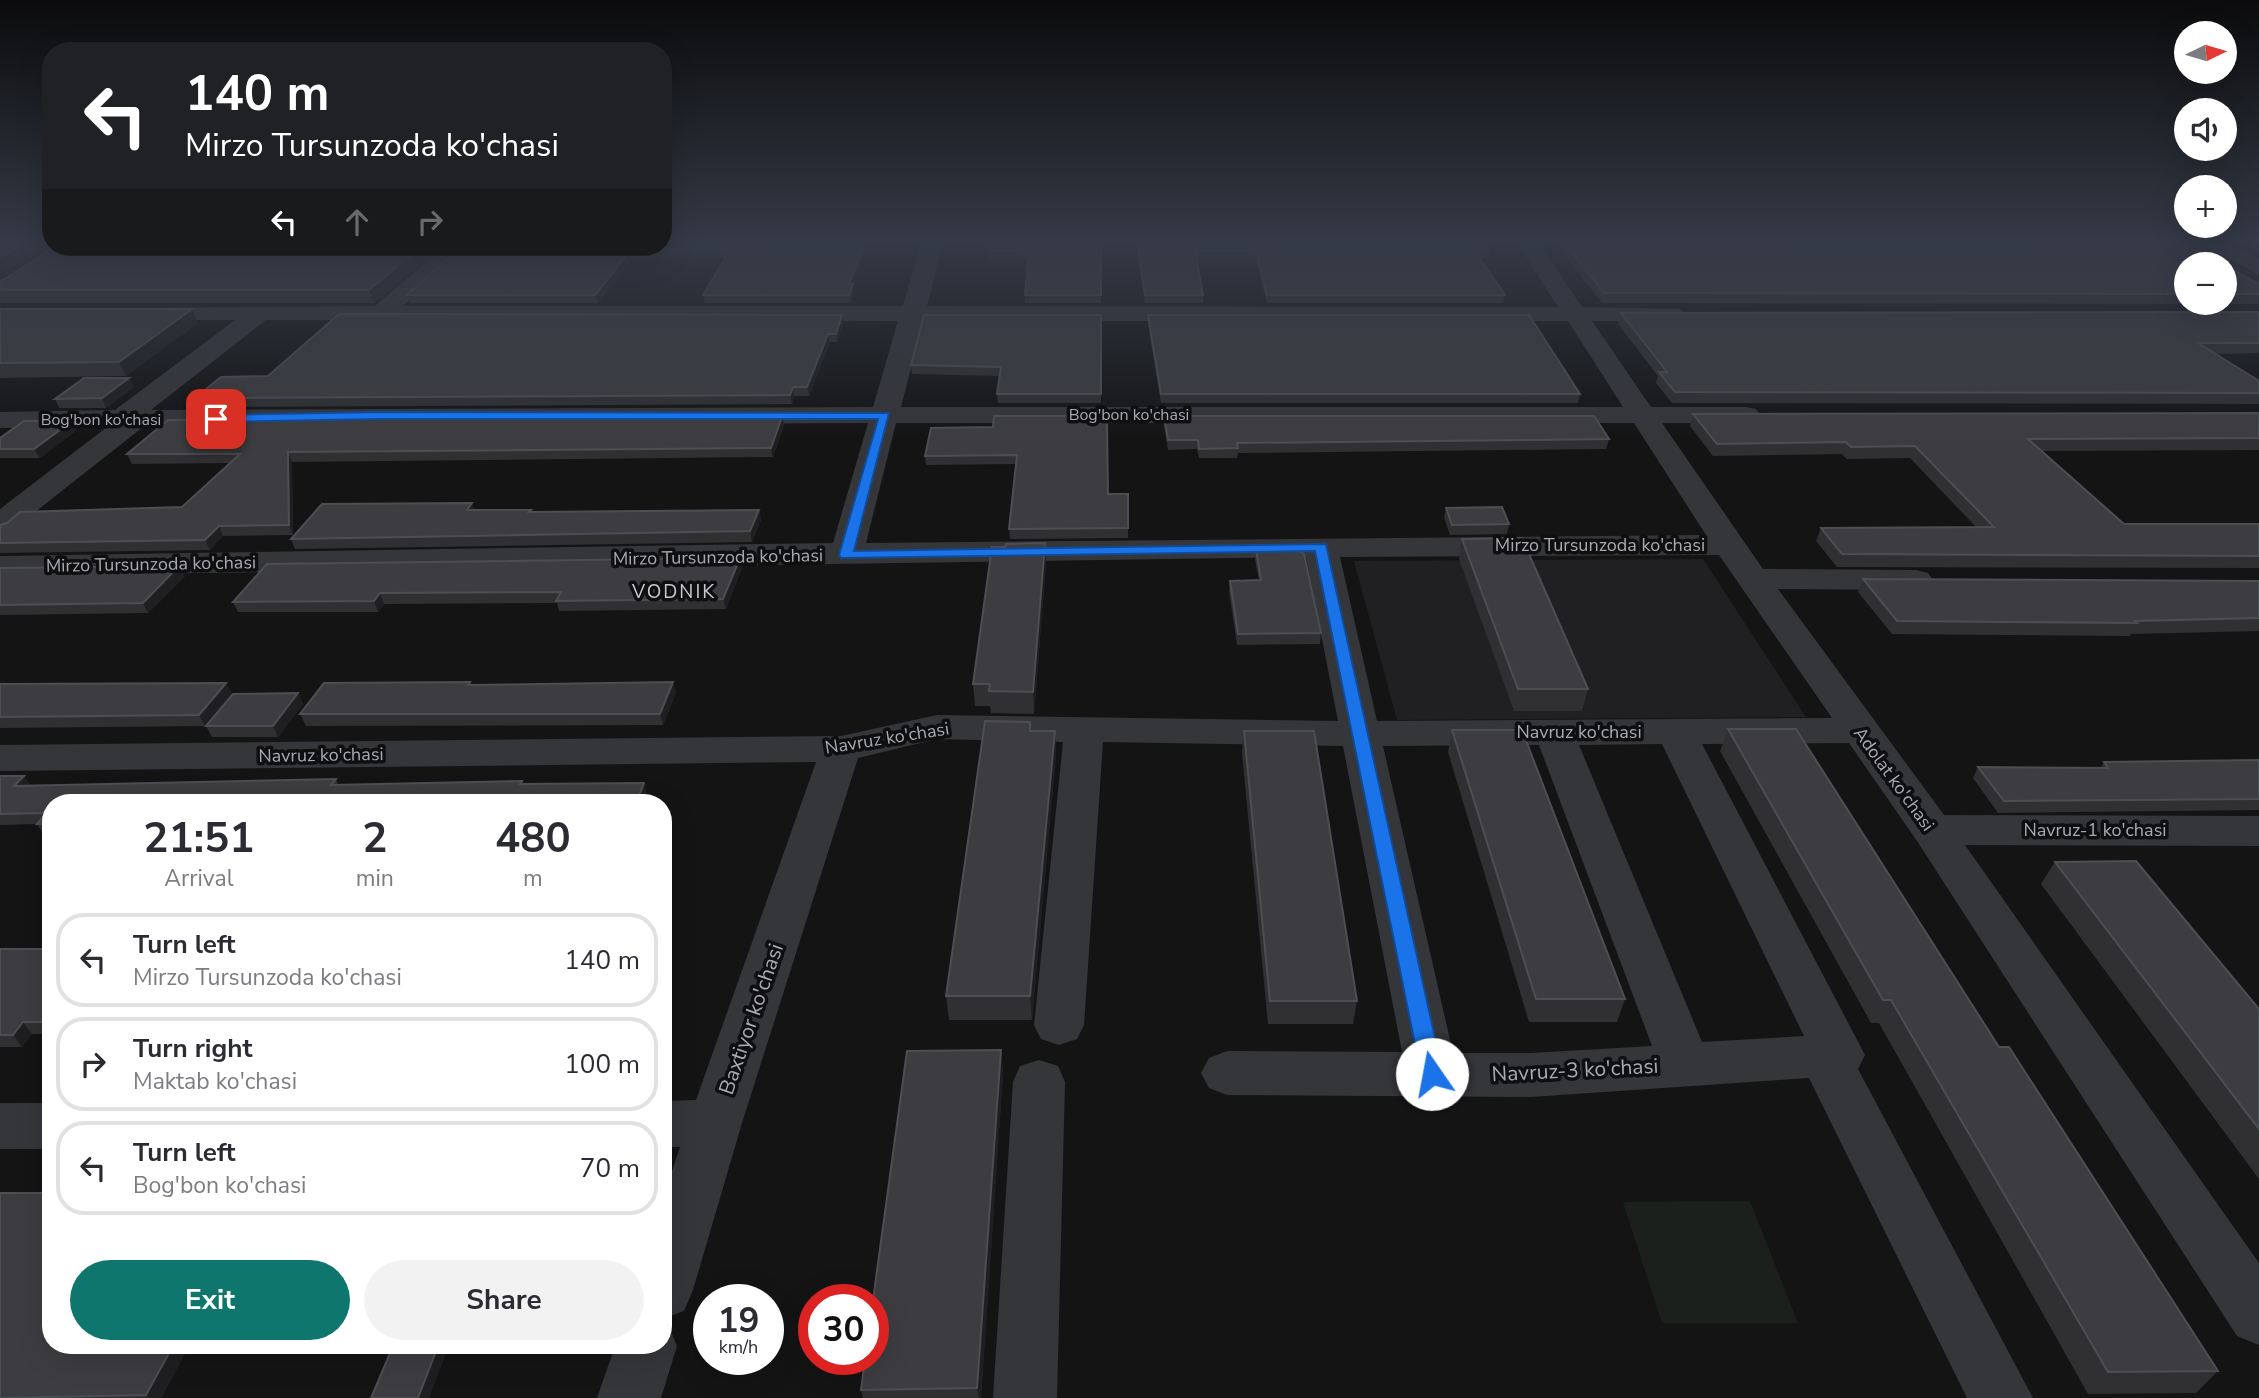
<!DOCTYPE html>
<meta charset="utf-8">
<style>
body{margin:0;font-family:"Nunito Sans",sans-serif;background:#f2f2f3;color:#2b2b33;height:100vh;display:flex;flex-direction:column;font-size:26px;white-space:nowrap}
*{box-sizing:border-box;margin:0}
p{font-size:23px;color:#7c7c81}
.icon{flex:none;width:38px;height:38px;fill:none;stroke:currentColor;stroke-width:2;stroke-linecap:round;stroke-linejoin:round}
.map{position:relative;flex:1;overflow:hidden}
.details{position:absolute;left:42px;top:794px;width:630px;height:560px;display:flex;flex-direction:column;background:#fff;border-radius:28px;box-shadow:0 7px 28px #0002}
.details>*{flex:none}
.banner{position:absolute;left:42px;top:42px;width:630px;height:214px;border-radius:28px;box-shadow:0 7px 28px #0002;background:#202124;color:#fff;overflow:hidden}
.needle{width:46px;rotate:85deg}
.fabs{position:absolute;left:2174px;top:21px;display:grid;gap:14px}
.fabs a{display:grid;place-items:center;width:63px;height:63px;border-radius:50%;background:#fff;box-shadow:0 7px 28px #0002;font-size:35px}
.speed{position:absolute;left:693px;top:1284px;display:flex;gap:14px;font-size:35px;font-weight:700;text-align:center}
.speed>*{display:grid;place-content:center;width:91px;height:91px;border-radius:50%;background:#fff;box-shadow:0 7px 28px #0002;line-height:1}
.speed small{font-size:18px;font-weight:400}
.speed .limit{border:10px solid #d22;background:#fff;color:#111}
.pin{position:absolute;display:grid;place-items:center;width:60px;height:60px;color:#fff;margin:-30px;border-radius:14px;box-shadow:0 4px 10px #0006}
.me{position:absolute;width:77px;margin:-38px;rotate:348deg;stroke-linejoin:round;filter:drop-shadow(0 0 5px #0008)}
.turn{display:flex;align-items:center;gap:24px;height:147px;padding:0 28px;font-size:32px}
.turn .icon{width:91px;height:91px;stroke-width:2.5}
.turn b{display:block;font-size:49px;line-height:60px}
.lanes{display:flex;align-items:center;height:66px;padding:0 28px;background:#0003;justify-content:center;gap:35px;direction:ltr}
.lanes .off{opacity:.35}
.eta{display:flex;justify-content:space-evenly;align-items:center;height:119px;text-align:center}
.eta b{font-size:42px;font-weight:700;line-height:49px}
.action{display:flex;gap:14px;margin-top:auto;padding:14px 28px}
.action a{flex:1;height:80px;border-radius:42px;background:#0f766e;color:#fff;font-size:28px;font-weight:700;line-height:80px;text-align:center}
.action a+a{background:#f2f2f3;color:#2b2b33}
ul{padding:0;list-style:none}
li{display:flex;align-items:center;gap:21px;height:94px;margin:0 14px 10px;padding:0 14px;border:4px solid #e1e1e2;border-radius:28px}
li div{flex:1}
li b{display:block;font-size:26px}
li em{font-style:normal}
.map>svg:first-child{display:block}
</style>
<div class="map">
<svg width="2259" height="1398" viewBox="0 0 2259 1398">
<rect width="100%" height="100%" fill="#141415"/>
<!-- built -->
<polygon fill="#202022" points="1703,559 1806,717 1397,720 1354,561"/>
<!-- green -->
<polygon fill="#1b201c" points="1750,1201 1798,1323 1662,1323 1623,1202"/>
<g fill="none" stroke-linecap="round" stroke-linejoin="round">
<!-- minor -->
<g fill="#35363a" fill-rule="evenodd">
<path d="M921 243H943L927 306 1558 307 1517 243H1539L1582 307 1680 309 1683 314 1680 319 1671 321H1592L1651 407H1746L1756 409 1760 415 1756 421 1746 423H1662L1763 569 1916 570 1928 573 1933 580 1928 587 1916 590 1778 589 1944 815 2259 816V846L1965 845 2259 1263V1345L2237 1336 1917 841 1849 743 1702 744 1865 1055 1858 1069 2033 1398H1967L1809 1078 1531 1097 1227 1095 1209 1088 1201 1073 1209 1058 1227 1051 1402 1052 1343 746 1103 742 1084 1025 1077 1039 1059 1045 1041 1039 1034 1025 1063 742 937 739 858 758 742 1123 693 1290 684 1311 663 1319V1198L680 1147H663V1101L696 1100 816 762 0 771V745L841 736 937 715 1338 721 1306 557 0 576V556L833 543 868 423 143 427 11 531 0 534V509L107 427 0 428V412L115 410 235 320H142L133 318 130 313 133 308 375 306 444 247H468L403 306H903ZM266 320 898 321 873 407 151 410ZM923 321H1568L1623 407H901ZM896 423H1634L1706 535 866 543ZM1719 555 1832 718 1377 721 1340 557ZM1662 744 1804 1036 1702 1042 1579 745ZM1539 745 1652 1046 1531 1053H1453L1383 746Z"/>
<polygon points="2202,243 2230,243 2259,259 2259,275"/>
<polygon points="1039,1060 1058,1066 1065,1082 1057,1398 993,1398 1013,1082 1020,1066"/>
<rect x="0" y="1103" width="51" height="46"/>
<polygon points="663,1322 668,1324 677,1346 661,1398 597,1398 615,1346 663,1346"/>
</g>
</g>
<!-- wall -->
<g fill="#303033">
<polygon points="869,243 853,284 854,293 850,303 705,303 703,295 725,258 632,259 598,303 410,303 407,295 460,247"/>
<polygon points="1101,243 1101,303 1025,303 1025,295 1028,259 988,259 988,251"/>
<polygon points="1136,243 1485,243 1489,250 1488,258 1480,258 1505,295 1503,303 1267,303 1255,259 1196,259 1203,295 1203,303 1145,303"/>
<polygon points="1555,243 2184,243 2186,303 2224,303 2224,265 2259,284 2259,304 1602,303"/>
<polygon points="55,247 439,247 439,248 374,303 0,303 0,281 3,280"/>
<polygon points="0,309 198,323 126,376 0,378"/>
<polygon points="2259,312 2259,353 2215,354 2259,381 2259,404 1672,403 1656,383 1658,376 1618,324 1621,313"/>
<polygon points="842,315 843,324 837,342 830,342 809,396 794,396 792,404 200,407 195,398 268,376"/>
<polygon points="1101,315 1101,403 998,403 997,394 1000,376 912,374 911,365"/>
<polygon points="1148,315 1580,394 1578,403 1161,403 1148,324"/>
<polygon points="134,387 106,408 59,408 55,399"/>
<polygon points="2259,413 2259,450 2041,451 2124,524 2259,524 2259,568 1837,567 1816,541 1821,528 1976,527 1910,458 1847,459 1842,454 1713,456 1690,426 1693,414"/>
<polygon points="1164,416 1609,439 1606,449 1238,453 1237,458 1199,458 1197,449 1168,450 1164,426"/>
<polygon points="782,417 784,426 773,457 292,462 293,535 223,536 210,550 0,553 0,525 182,507 229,463 132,464 127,454"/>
<polygon points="72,421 77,430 40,458 0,458 0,438"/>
<polygon points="1101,423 1108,494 1128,494 1128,538 1010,539 1009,529 1016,464 926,465 925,456 993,427"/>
<polygon points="472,503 474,510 531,510 532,512 759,510 761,520 752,542 295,549 291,539"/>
<polygon points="1446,508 1509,524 1507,534 1450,535 1444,517"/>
<polygon points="1462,539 1588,689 1582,711 1514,711 1459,559"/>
<polygon points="1045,543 1046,563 1034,714 991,713 990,706 975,706 973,684 1005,547"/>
<polygon points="1256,550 1321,633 1320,644 1237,645 1229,591 1230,581 1259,580 1255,560"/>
<polygon points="0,568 185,576 148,613 0,615"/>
<polygon points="742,568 726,609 559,611 557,603 384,604 378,612 238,612 233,602"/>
<polygon points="1863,579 2259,581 2259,631 2131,634 2130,636 1892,634 1858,592"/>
<polygon points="470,682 472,685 673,682 676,693 663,725 306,726 300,714"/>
<polygon points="226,683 232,694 205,726 0,728 0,684"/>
<polygon points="298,693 303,704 278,737 212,737 206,726"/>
<polygon points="1030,722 1031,731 1055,731 1056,754 1032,1020 949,1020 946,996"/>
<polygon points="1728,729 1999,1047 2218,1371 2196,1393 2088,1394 1879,1023 1871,1023 1720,751"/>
<polygon points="1452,730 1625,999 1617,1022 1529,1022 1448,752"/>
<polygon points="1244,731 1357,1001 1353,1024 1268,1024 1242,753"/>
<polygon points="2259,760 2259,810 1998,813 1973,778 1978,767 2101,768 2104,762"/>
<polygon points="0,776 24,776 31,786 336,779 338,785 522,781 523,784 647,794 644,803 51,803 51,835 44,835 37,824 0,825"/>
<polygon points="2055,862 2259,1009 2259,1179 2041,884"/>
<polygon points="0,949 51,949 51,1034 32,1034 22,1047 0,1047"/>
<polygon points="1001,1050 1003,1073 981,1398 863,1398 861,1390"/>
<polygon points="48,1193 51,1346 189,1346 161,1398 0,1398"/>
</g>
<!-- shaded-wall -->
<g fill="#1f1f21">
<polygon points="24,243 50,243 51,245 0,273 0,257"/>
<polygon points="865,243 869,243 853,284 854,293 850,303 849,284"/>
<polygon points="421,247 439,247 439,248 374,303 369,290"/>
<polygon points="630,251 632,259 598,303 595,295"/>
<polygon points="192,309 198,323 126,376 119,362"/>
<polygon points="842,315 843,324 837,342 836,334"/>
<polygon points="828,334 830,342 809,396 807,387"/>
<polygon points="129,378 134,387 106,408 102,398"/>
<polygon points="793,387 794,396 792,404 790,395"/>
<polygon points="782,417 784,426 773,457 771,448"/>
<polygon points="72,421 77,430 40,458 34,449"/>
<polygon points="288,452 292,462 293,535 289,525"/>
<polygon points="472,503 475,513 467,510"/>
<polygon points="759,510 761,520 752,542 750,531"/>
<polygon points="219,526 223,536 210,550 205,540"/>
<polygon points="1045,543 1046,563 1034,714 1033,692"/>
<polygon points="740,558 742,568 726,609 723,599"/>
<polygon points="179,566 185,576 148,613 143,603"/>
<polygon points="380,593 384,604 378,612 374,601"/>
<polygon points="673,682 676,693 663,725 660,714"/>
<polygon points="226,683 232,694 205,726 199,715"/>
<polygon points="298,693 303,704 278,737 273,726"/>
<polygon points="1055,731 1056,754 1032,1020 1030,996"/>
<polygon points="24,776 32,787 14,786"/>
<polygon points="644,783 647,794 644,803 636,803"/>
<polygon points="23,1022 32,1034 22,1047 13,1035"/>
<polygon points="1001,1050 1003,1073 981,1398 979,1398 977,1388"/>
<polygon points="173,1346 189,1346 161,1398 149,1398 146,1395"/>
<polygon points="438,1346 449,1346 429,1398 418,1398"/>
</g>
<!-- building -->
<g fill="#3d3d41" stroke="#4d4e53" stroke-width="2">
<polygon points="0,243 24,243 0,257"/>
<polygon points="663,243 865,243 849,284 853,284 849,295 703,295 730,250 630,251 595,295 407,295 460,247 663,247"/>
<polygon points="989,243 1101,243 1101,295 1025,295 1029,251 988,251"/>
<polygon points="1137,243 1485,243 1489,250 1475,251 1505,295 1267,295 1256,251 1195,251 1203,295 1145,295"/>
<polygon points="1565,243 2184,243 2223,264 2186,264 2186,294 1604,293"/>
<polygon points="55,247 421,247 369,290 0,290 0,281 3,280"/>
<polygon points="2224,265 2259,284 2259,294 2224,294"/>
<polygon points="0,309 192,309 119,362 0,363"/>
<polygon points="2259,312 2259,343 2198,343 2259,381 2259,393 1675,392 1659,372 1667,372 1621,313"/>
<polygon points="339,314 842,315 836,334 828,334 807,387 793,387 790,395 195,398 221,377 268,376"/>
<polygon points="924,315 1101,315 1101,394 997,394 1001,367 911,365"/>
<polygon points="1148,315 1529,315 1580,394 1161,394"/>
<polygon points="84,378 129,378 102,398 55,399"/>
<polygon points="2259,413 2259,438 2028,439 2124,524 2259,524 2259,556 1842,554 1821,528 1994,527 1915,446 1851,447 1846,442 1717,444 1693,414"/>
<polygon points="994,416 1101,416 1101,423 1107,423 1108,494 1128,494 1128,528 1009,529 1017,455 925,456 931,428 993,427"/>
<polygon points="1164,416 1594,416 1609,439 1237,443 1238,448 1199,449 1198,440 1168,440"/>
<polygon points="782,417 771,448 288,452 289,525 219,526 205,540 0,543 0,525 7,523 20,512 182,507 240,454 127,454 168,420"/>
<polygon points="24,421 72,421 34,449 0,449 0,438"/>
<polygon points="472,503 467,510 531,510 529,512 759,510 750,531 291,539 322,504"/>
<polygon points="1502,507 1509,524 1452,525 1446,508"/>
<polygon points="1522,538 1588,689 1518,689 1462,539"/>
<polygon points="1045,543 1033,692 989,691 990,684 973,684 992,547 1005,547 1006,544"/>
<polygon points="1256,550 1298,550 1304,554 1321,633 1238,634 1230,581 1261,580"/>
<polygon points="740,558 723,599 556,601 561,592 380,593 374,601 233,602 267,564"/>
<polygon points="179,566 143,603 0,605 0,568"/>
<polygon points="1863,579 2259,581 2259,618 2135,621 2137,623 1897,621"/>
<polygon points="470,682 468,685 673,682 660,714 300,714 324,683"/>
<polygon points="226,683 199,715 0,717 0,684"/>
<polygon points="298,693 273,726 206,726 233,694"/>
<polygon points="985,721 1030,722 1030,731 1055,731 1030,996 946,996"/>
<polygon points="1728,729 1796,729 1999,1047 2009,1047 2218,1371 2108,1372 1891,1000 1883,1000"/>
<polygon points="1452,730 1522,730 1625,999 1536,999"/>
<polygon points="1244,731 1314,731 1357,1001 1270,1001"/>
<polygon points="2259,760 2259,799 2004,801 1978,767 2108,768 2104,762"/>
<polygon points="0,776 24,776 14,786 336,779 331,785 522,781 520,784 644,783 636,803 51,803 51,823 37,824 46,813 0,814"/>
<polygon points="2136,861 2259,1009 2259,1129 2055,862"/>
<polygon points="0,949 51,949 51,1022 23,1022 13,1035 0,1035"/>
<polygon points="1001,1050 977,1388 861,1390 865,1360 873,1360 873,1300 907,1051"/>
<polygon points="51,1189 51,1346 173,1346 146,1395 0,1398 0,1193 48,1193"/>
<polygon points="393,1346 438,1346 418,1398 371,1398"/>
</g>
<!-- sky -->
<linearGradient id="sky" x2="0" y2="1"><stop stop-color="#0b0b0c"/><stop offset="0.55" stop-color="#343a46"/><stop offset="1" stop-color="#343a46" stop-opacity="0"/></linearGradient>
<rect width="2259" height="439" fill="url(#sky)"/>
<!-- route -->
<polygon fill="#1a73e8" stroke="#114b97" stroke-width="2" points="380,412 889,413 854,551 1326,544 1443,1074 1440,1080 1432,1083 1425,1080 1421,1074 1315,551 841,558 839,555 878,419 380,419 216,422 210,419 216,415"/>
<g text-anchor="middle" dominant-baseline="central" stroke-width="7" stroke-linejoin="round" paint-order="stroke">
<!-- far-street labels -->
<g font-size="16" fill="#a7a9b4" stroke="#0f0f10">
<text x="1129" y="415">Bog'bon ko'chasi</text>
<text x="101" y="420">Bog'bon ko'chasi</text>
</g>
<!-- street labels -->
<g font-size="18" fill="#a7a9b4" stroke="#0f0f10">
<text x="1600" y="545">Mirzo Tursunzoda ko'chasi</text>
<text transform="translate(718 557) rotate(-1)">Mirzo Tursunzoda ko'chasi</text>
<text transform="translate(151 564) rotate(-1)">Mirzo Tursunzoda ko'chasi</text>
<text x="1579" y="732">Navruz ko'chasi</text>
<text transform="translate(887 738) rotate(-9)">Navruz ko'chasi</text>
<text transform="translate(321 755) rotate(-1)">Navruz ko'chasi</text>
<text transform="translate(1894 779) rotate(54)">Adolat ko'chasi</text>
<text x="2095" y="830">Navruz-1 ko'chasi</text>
</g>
<!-- neighbourhood labels -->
<g font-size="19" letter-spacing="2" fill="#c8c9d1" stroke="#0f0f10">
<text x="674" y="592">VODNIK</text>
</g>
<!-- near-street labels -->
<g font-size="21" fill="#a7a9b4" stroke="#0f0f10">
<text transform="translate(751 1019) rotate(-71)">Baxtiyor ko'chasi</text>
<text transform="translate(1575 1070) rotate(-3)">Navruz-3 ko'chasi</text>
</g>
</g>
</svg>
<div class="fabs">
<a><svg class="needle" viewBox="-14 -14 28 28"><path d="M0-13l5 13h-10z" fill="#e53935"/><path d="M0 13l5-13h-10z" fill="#7c7c81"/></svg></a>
<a><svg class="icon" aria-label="sound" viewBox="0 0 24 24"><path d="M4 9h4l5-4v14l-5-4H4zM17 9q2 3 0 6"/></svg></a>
<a>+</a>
<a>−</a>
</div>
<div class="speed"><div>19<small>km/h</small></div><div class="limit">30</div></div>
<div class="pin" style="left:216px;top:419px;background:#d93025"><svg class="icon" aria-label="arrive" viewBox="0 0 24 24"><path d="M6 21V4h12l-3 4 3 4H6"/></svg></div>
<svg class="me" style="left:1432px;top:1074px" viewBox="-20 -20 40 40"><circle r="19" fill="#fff"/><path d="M0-13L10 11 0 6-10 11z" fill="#1a73e8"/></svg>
<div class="banner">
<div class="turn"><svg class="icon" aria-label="left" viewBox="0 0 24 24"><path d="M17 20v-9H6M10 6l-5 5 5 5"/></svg><div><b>140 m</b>Mirzo Tursunzoda ko'chasi</div></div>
<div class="lanes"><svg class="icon" aria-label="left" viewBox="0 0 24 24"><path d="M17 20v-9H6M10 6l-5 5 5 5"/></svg><svg class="icon off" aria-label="ahead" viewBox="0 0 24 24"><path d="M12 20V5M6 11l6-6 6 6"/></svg><svg class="icon off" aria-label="right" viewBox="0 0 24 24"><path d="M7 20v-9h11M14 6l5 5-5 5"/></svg></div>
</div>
<section class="details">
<div class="eta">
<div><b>21:51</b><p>Arrival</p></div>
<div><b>2</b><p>min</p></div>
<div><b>480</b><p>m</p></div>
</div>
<ul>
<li><svg class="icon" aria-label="left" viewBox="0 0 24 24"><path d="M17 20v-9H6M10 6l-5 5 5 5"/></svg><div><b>Turn left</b><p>Mirzo Tursunzoda ko'chasi</p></div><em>140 m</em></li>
<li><svg class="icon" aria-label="right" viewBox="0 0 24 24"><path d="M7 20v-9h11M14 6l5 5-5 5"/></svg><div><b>Turn right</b><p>Maktab ko'chasi</p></div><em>100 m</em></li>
<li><svg class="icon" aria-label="left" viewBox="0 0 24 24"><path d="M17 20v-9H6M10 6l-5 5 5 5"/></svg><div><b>Turn left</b><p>Bog'bon ko'chasi</p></div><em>70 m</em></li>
</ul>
<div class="action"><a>Exit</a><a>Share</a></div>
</section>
</div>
